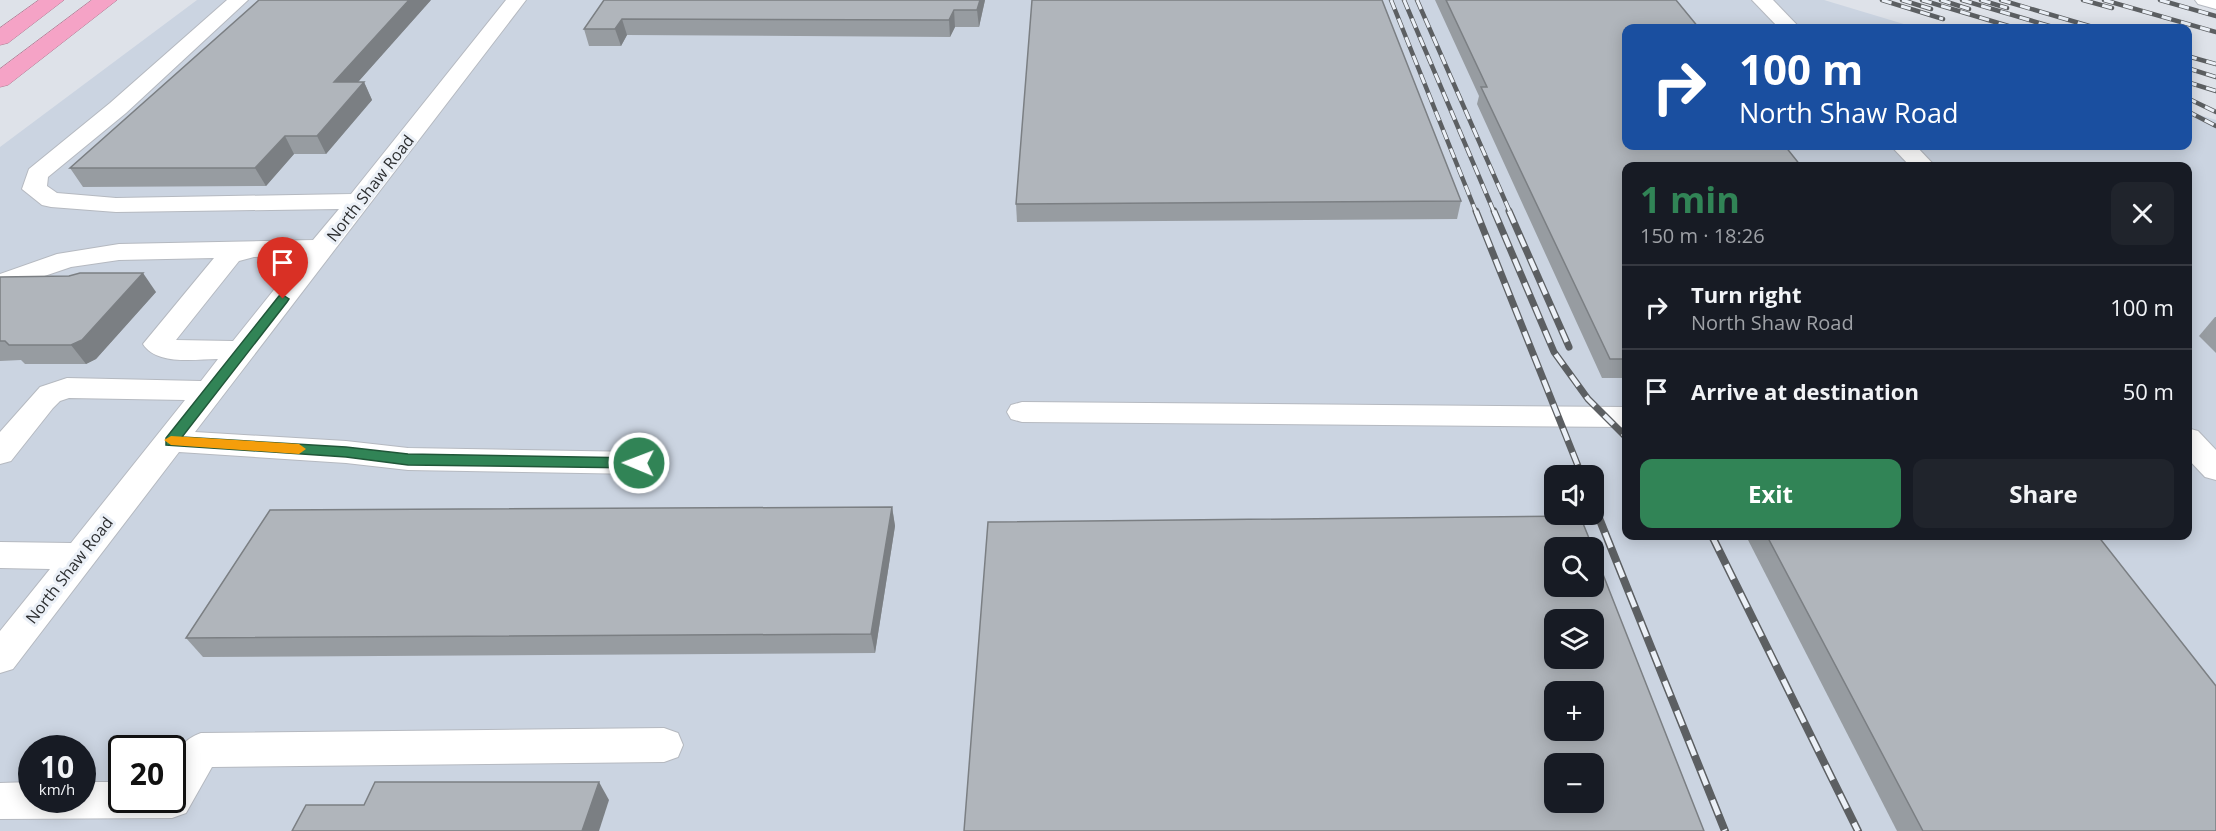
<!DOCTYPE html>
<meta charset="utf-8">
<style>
body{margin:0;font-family:"Open Sans",sans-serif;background:#20242c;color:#f1f3f6;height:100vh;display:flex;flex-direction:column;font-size:22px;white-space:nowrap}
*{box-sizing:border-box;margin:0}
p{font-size:20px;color:#9ea1a6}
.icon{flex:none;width:33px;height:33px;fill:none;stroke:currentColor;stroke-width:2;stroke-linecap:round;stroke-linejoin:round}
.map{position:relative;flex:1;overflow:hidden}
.side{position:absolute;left:1622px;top:162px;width:570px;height:378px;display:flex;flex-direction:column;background:#171b24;border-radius:12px;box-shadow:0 3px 15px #0003}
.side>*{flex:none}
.banner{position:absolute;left:1622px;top:24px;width:570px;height:126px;border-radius:12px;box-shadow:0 3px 15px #0003;background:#1a4fa0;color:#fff;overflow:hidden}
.fabs{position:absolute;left:1544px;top:465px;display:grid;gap:12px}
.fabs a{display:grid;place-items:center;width:60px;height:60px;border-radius:12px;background:#171b24;box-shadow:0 3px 15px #0003;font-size:30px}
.speed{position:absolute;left:18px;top:735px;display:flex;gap:12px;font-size:30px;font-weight:700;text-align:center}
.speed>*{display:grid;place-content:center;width:78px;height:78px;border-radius:50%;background:#171b24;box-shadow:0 3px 15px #0003;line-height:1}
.speed small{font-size:15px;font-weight:400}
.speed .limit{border:3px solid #111;border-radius:9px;background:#fff;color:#111}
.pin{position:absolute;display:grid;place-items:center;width:51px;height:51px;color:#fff;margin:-62px -26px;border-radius:50% 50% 50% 0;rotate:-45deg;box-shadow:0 0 6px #0007}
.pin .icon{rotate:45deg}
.me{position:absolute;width:66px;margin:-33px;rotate:271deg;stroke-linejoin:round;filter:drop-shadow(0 0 4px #0008)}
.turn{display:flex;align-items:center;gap:21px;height:126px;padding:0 18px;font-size:27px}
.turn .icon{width:78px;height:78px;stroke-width:2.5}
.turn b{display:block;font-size:42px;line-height:51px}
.round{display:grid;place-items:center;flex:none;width:63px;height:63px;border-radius:12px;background:#20242c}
.overview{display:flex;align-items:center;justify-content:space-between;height:102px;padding:0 18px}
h1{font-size:36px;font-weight:700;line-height:45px;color:#318456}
.cta{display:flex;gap:12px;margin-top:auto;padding:12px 18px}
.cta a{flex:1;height:69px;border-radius:12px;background:#318456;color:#fff;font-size:24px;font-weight:700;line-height:69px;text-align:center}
.cta a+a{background:#20242c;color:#f1f3f6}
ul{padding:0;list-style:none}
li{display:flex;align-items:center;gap:18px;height:84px;padding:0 18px;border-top:2px solid #363941}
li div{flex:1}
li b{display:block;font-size:22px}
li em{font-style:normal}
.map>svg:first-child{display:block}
</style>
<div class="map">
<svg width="2216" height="831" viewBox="0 0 2216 831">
<rect width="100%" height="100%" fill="#dee2e9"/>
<!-- built -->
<path fill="#cbd4e1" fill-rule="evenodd" d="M197 0H1824L1917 28H1626V146H2187V111L2216 120V831H0V147ZM1626 166H2187V536H1626ZM1554 476H1593V514H1554ZM1554 548H1593V586H1554ZM1554 620H1593V658H1554ZM1554 692H1593V730H1554ZM32 748H82V800H32ZM122 748H172V800H122ZM1554 764H1593V802H1554Z"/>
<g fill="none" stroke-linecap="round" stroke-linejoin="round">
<defs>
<g id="minor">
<path d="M227 0H248L126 113 48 177 47 186 57 193 116 198 351 194 506 0H526L195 432 346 441 408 448 639 452 650 455 655 463 650 471 639 474 408 470 346 463 179 452 13 669 0 673V631L50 569 0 568V542L71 543 185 400 69 398 60 401 53 408 11 461 0 464V432L40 387 67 378 201 381 218 359C196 359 157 366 143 344L214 258 119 260 71 267 9 288 0 286V274L57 254 119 244 313 240 339 209 116 212 51 207 42 205 22 189 29 169 110 103ZM301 256 233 341 176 340 239 261 254 257Z"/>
<polygon points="1752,0 1773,0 1800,28 1779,28"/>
<polygon points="2195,0 2216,0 2216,9 2198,4"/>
<polygon points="1891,146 1916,146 1935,166 1910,166"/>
<polygon points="1022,402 1626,407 1626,427 1022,422 1011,419 1007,412 1011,405"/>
<polygon points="2187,428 2198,431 2216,450 2216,480 2205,477 2187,458"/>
<path d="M664 728 678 733 683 745 678 757 664 762 212 767 186 813 172 818 0 819V783L32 782V800H82V782H122V800H172C172 771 170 744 201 733Z"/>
</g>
<g id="highway">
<polygon points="39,0 64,0 8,43 0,45 0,28"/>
<polygon points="92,0 117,0 8,85 0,87 0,69"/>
</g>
</defs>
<!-- minor casing -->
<use href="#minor" stroke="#b5b9c0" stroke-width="2"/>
<!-- highway casing -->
<use href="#highway" stroke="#af7a92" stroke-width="1"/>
<!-- minor -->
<use href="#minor" fill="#fff" fill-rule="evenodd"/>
<!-- highway -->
<use href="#highway" fill="#f5a3c6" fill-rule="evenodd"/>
<defs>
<g id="rail-far2">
<polyline points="1391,0 1476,212"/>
<polyline points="1404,0 1494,212"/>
<polyline points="1417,0 1510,212"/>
<polyline points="1882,0 1943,19"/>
<polyline points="1902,0 1931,9"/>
<polyline points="1922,0 2015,28"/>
<polyline points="1941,0 1969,9"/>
<polyline points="1962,0 2056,28"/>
<polyline points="1981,0 2007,8"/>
<polyline points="2001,0 2096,28"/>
<polyline points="2083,0 2112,8"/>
<polyline points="2104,0 2216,32"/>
<polyline points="2160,0 2216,16"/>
<polyline points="2187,56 2216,64"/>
<polyline points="2187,68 2216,77"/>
<polyline points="2187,82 2216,91"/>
<polyline points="2187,98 2216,112"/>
<polyline points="2187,111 2216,126"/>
</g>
<g id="rail-far1">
<polyline points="1476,211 1582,476"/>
<polyline points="1494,211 1554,352 1588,399 1626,437"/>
<polyline points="1509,211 1569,347"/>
</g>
<g id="rail">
<polyline points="1593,503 1725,831"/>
<polyline points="1712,536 1858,831"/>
</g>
</defs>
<!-- rail-far2 casing -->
<use href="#rail-far2" stroke="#5c5f62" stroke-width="4.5"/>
<!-- rail-far1 casing -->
<use href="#rail-far1" stroke="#5c5f62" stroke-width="7"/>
<!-- rail casing -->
<use href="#rail" stroke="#5c5f62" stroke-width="8"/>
<!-- rail-far2 -->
<use href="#rail-far2" stroke="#ebf0f7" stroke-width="3" stroke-dasharray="10" stroke-linecap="butt"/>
<!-- rail-far1 -->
<use href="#rail-far1" stroke="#ebf0f7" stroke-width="4.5" stroke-dasharray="13" stroke-linecap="butt"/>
<!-- rail -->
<use href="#rail" stroke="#ebf0f7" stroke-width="5" stroke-dasharray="16" stroke-linecap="butt"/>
</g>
<!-- wall -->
<g fill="#979ca1">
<polygon points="431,0 358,82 364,82 372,100 326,154 294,154 266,186 83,187 70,168"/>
<polygon points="604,0 985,0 979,27 955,27 950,37 627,35 621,46 589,46 584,29"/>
<polygon points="1435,0 1676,0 1626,166 1626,378 1602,378 1477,104 1479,96"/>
<polygon points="1461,201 1457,219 1017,222 1016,204"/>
<polygon points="69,276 156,292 96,359 86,364 25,364 21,360 0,361 0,277"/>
<polygon points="2215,317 2216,317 2216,353 2199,336"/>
<polygon points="892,507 895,526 875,653 203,657 186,638"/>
<polygon points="1746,536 2098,536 2216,831 1897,831"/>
</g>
<!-- shaded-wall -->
<g fill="#7b7f83">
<polygon points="409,0 431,0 342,100 334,82"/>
<polygon points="980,0 985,0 979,27 977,10"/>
<polygon points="954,10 955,27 950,37 949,20"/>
<polygon points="622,19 627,35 621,46 615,29"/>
<polygon points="364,82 372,100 326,154 317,136"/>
<polygon points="285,136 294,154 266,186 255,168"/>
<polygon points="143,273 156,292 96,359 86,364 71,345"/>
<polygon points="892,507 895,526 875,653 871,634"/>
<polygon points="599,782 609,800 599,831 582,831"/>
</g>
<!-- building -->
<g fill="#b0b5bb" stroke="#7b7f83" stroke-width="1.5" fill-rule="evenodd">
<polygon points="259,0 409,0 334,82 364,82 317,136 285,136 255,168 70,168"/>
<polygon points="604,0 980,0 977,10 954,10 949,20 622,19 615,29 584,29"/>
<polygon points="1032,0 1382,0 1461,201 1016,204"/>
<polygon points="1446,0 1676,0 1699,28 1626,28 1626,146 1785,146 1801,166 1626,166 1626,359 1610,359 1481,87 1487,87"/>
<polygon points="80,273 143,273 82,340 71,345 9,345 5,341 0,341 0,277 69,276"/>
<polygon points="892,507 871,634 186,638 270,510"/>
<path d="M1580 516 1593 548H1554V586H1593V549L1704 831H964L988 522ZM1554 620H1593V658H1554ZM1554 692H1593V730H1554ZM1554 764H1593V802H1554Z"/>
<polygon points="1767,536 2098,536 2216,686 2216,831 1923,831"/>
<polygon points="375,782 599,782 582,831 292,831 306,805 364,805"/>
</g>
<!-- route -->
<polygon fill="#318456" stroke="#205638" stroke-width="1.5" points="283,295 289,299 287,302 182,437 346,447 408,454 639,458 646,463 639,468 408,465 346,457 166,445 166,438 279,296"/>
<!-- slow -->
<polygon fill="#f59e0b" points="171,436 299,444 306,449 299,454 171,445 164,440"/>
<g text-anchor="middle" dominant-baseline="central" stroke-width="6" stroke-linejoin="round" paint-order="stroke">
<!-- street labels -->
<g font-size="16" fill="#2c2e30" stroke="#ebf0f7">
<text transform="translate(370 188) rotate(-52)">North Shaw Road</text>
<text transform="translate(69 570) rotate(-52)">North Shaw Road</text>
</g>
</g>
</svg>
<div class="fabs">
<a><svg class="icon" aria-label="sound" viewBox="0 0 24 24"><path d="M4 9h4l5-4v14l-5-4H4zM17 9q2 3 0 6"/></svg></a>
<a><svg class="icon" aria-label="search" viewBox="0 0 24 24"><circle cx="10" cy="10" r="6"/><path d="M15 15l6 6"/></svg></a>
<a><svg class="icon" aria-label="layers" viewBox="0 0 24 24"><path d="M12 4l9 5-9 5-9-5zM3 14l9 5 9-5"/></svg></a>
<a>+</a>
<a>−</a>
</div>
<div class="speed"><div>10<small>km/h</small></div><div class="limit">20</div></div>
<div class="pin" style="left:283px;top:299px;background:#d93025"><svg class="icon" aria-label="arrive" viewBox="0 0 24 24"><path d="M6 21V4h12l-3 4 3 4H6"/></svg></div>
<svg class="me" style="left:639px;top:463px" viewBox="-20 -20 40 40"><circle r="17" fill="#318456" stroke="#fff" stroke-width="3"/><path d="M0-11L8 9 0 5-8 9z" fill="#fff"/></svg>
<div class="banner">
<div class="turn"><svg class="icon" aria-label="right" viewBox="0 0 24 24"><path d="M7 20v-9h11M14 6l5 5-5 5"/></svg><div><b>100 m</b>North Shaw Road</div></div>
</div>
<section class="side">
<div class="overview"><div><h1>1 min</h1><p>150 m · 18:26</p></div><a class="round"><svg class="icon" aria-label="close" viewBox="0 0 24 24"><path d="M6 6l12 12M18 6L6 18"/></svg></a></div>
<ul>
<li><svg class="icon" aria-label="right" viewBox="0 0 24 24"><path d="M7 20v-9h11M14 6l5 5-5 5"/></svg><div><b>Turn right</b><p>North Shaw Road</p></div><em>100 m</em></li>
<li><svg class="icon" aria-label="arrive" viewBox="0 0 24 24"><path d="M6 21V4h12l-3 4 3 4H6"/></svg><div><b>Arrive at destination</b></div><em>50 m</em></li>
</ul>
<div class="cta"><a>Exit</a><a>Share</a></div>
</section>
</div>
